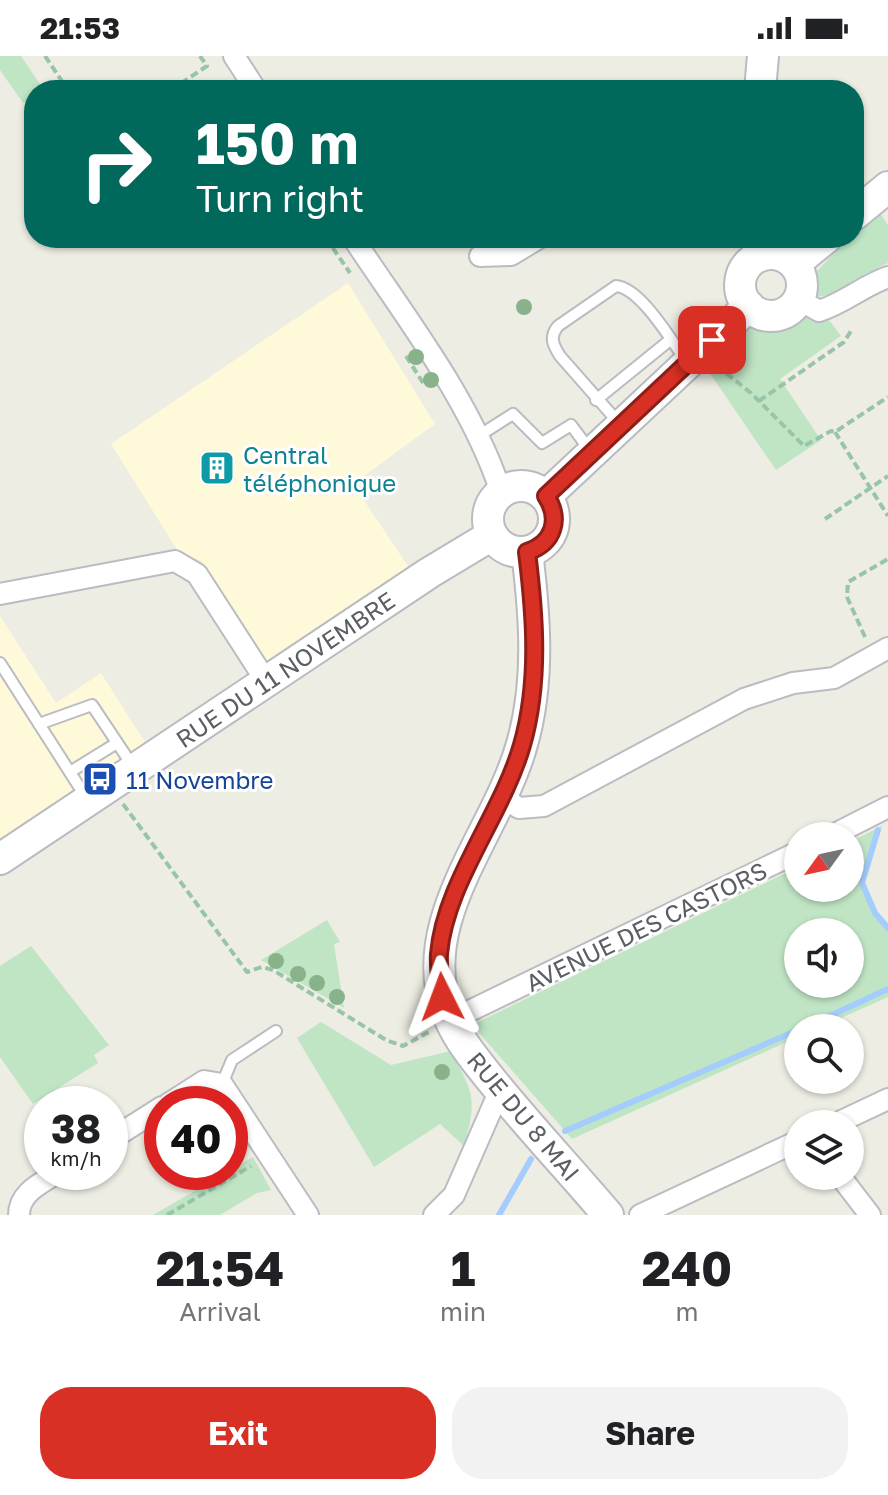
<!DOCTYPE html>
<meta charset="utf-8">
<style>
body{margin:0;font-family:"Golos Text",sans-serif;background:#f2f2f2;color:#202124;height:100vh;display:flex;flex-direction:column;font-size:30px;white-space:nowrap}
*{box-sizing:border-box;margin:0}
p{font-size:26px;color:#757577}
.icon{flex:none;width:44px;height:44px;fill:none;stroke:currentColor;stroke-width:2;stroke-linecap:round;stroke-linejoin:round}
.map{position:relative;height:1159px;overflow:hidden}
.panel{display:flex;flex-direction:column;background:#fff;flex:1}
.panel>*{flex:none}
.hud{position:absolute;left:24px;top:24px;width:840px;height:168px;border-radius:32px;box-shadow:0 2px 6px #0004;background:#00695c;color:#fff;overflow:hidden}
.needle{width:52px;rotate:237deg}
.buttons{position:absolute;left:784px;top:766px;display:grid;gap:16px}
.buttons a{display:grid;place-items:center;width:80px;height:80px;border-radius:50%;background:#fff;box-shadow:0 2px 6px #0004;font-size:40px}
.speed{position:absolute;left:24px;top:1030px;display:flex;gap:16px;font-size:40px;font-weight:700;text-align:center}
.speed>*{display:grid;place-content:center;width:104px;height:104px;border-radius:50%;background:#fff;box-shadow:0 2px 6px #0004;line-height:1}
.speed small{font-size:20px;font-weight:400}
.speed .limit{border:12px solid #d22;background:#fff;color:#111}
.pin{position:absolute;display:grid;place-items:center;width:68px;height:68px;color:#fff;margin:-34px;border-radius:16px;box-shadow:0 4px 12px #0006}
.me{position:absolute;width:88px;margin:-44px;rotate:357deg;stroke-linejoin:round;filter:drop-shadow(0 0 6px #0008)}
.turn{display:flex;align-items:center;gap:28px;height:168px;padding:0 40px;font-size:36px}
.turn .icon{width:104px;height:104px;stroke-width:2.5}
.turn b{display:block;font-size:56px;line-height:68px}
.eta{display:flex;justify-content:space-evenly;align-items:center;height:136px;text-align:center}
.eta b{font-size:48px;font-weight:700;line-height:56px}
.button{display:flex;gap:16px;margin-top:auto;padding:16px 40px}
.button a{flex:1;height:92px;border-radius:32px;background:#d93025;color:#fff;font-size:32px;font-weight:700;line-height:92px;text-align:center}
.button a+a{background:#f2f2f2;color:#202124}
.status{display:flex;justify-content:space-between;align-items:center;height:56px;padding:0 40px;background:#fff;direction:ltr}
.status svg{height:22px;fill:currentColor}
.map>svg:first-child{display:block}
</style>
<div class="status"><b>21:53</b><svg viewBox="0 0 49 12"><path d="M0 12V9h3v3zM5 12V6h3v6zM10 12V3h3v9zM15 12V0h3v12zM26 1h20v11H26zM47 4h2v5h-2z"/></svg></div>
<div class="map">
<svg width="888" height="1159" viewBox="0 0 888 1159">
<rect width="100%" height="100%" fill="#eeede3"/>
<!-- commercial -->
<g fill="#fdf9d9">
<polygon points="348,227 435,368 353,428 410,513 268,609 201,505 178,495 111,388"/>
<polygon points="0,560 56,647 101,617 150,694 0,789"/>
</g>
<!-- green -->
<g fill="#c0e5c5" fill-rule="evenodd">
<polygon points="0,0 21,0 44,34 34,34 34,45 23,47 0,14"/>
<path d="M880 157 888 169V207C866 216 837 244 814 240L810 223 843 187 854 182V178Z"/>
<polygon points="798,258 830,265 841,280 780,323 821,384 776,414 709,316 742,275"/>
<path d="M882 770 864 826 878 857 888 868V941L819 972H798V981L572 1083 472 969 798 811V832H850V786ZM850 876V928H798V876Z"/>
<polygon points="327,864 340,886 334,888 344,952 261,904"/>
<polygon points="31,890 109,989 94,999 98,1007 33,1048 0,1001 0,910"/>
<path d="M321 966 391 1009 451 995C473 1037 478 1042 464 1090L440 1068 374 1111 297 982Z"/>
<polygon points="253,1101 271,1134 257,1137 220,1159 153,1159"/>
</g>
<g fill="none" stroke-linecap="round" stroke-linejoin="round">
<!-- stream -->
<g stroke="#a4ccfd" stroke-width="6">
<polyline points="878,774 862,827 875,857 888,872"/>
<polyline points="804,972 888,933"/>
<polyline points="565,1075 798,974"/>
<polyline points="499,1159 531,1103"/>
</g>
<defs>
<g id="lane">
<polyline points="596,344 670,284"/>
<path d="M618 366 560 300C553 289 549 281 558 270L616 230C641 232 672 286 687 306"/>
<polyline points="480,379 513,358 542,387 571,369 589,393"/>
<polyline points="0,607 87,743"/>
<polyline points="39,668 92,649 134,712"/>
<polyline points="70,716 117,687"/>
<polyline points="222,1028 232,1004 276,975"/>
</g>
<g id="street">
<polyline points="234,0 256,34"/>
<path d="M353 182C407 264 470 343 501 436"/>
<polyline points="480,200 511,199 539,182"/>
<path d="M798 243 819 255C844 247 863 230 888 221"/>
<polyline points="0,538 175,505 197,518 266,625"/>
<polyline points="504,742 519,752 544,750 744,643 793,627 834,622 888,592"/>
<polyline points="831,780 888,751"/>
<polyline points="451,964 798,796"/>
<polyline points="168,1048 204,1025 222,1028 308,1159"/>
<polyline points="835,1068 888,1043"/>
<polyline points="110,1084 162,1051"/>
<polyline points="840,1120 870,1159"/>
<path d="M19 1159C19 1136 42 1127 59 1116"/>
<polyline points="434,1159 454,1139 500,1034"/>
<polyline points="640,1159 798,1085"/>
</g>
<g id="secondary">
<polyline points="760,34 763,0"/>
<polyline points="854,159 888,131"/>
<circle cx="771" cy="229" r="31"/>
<polyline points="794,208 826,182"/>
<circle cx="521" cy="463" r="33"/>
<polyline points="546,440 749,250"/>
<path d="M527 496C535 560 540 625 522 688 498 776 410 866 449 961 459 985 477 1006 493 1026 530 1072 570 1114 608 1159"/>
<polyline points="0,803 429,517 492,479"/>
</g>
</defs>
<!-- lane casing -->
<use href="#lane" stroke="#bbbcc2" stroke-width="14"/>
<!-- street casing -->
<use href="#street" stroke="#bbbcc2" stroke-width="24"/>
<!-- secondary casing -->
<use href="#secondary" stroke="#b9bbc1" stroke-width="34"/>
<!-- path -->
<g stroke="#98c4aa" stroke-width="4" stroke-dasharray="8 4" stroke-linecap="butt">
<polyline points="45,0 68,34"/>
<polyline points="171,34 207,10 200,0"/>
<polyline points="326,182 350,217"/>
<polyline points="406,300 425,330"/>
<polyline points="717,310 751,337 804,390 831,375 835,376 888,341"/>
<polyline points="759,345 844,286 851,275"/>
<polyline points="835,376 888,460"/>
<polyline points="825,463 888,420"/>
<polyline points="865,581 847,541 848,526 888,503"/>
<polyline points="123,748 247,916 262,911 273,914 386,984 403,990 431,975"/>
<polyline points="167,1159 251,1110"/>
</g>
<!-- lane -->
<use href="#lane" stroke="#fff" stroke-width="10"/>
<!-- street -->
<use href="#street" stroke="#fff" stroke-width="20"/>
<!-- secondary -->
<use href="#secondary" stroke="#fff" stroke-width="30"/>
</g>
<!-- trees -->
<g fill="#88b28a">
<circle cx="524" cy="251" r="8"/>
<circle cx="416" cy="301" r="8"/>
<circle cx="431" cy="324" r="8"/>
<circle cx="276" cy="905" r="8"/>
<circle cx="298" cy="918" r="8"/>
<circle cx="317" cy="927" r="8"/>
<circle cx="337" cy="941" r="8"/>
<circle cx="442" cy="1016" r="8"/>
</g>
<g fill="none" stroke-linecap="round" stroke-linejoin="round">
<defs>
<path id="route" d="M442 941C441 927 438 912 439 898 445 827 502 759 522 689 540 626 535 560 527 496 554 487 561 463 546 440L712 284"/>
</defs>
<!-- route casing -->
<use href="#route" stroke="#8d1f18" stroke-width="20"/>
<!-- route -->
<use href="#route" stroke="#d93025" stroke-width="14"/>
</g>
<!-- icons -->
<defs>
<symbol id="building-square" viewBox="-11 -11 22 22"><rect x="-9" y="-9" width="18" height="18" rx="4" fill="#0f9aa8" stroke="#fff"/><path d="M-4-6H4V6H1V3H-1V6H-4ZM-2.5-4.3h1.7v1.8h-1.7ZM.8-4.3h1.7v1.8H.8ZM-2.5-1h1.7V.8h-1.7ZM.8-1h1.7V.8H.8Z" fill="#fff"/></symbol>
<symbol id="bus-square" viewBox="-11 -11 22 22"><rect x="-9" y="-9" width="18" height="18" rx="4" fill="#1a4fb4" stroke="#fff"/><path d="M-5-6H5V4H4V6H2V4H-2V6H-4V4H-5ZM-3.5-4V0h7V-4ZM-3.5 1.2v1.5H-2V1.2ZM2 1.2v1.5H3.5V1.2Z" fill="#fff"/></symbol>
</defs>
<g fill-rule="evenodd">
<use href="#building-square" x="197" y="392" width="40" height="40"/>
<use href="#bus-square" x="80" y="703" width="40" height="40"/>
</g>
<g text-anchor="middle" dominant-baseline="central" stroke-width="6" stroke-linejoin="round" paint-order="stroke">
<!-- culture labels -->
<g font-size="24" fill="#0d838f" stroke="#fff" text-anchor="start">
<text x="243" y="398">Central<tspan x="243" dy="28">téléphonique</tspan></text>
</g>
<!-- street labels -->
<g font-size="24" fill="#5b5e64" stroke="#fff">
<text transform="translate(285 613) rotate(-34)">RUE DU 11 NOVEMBRE</text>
<text transform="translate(646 870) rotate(-26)">AVENUE DES CASTORS</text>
<text transform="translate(524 1060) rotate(50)">RUE DU 8 MAI</text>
</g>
<!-- transit labels -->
<g font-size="24" fill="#164399" stroke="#fff" text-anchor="start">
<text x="126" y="723">11 Novembre</text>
</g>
</g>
</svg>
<div class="buttons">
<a><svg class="needle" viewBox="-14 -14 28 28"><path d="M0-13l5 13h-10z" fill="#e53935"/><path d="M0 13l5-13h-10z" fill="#757577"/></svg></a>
<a><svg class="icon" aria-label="sound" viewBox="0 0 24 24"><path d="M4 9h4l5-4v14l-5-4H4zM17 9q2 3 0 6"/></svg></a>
<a><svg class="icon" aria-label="search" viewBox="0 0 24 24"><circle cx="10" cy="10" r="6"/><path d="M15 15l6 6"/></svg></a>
<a><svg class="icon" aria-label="layers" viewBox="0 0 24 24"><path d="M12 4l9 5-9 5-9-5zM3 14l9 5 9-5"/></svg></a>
</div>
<div class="speed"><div>38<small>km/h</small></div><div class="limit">40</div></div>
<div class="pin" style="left:712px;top:284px;background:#d93025"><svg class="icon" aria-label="arrive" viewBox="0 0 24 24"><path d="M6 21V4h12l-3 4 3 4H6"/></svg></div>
<svg class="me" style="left:442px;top:941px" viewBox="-20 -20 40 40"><path d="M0-17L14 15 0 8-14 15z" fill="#d93025" stroke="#fff" stroke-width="4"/></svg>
<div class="hud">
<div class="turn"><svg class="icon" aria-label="right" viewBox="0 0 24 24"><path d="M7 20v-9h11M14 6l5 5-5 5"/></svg><div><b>150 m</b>Turn right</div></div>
</div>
</div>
<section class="panel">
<div class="eta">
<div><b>21:54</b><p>Arrival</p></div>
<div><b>1</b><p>min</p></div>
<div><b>240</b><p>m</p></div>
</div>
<div class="button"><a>Exit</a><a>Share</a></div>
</section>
